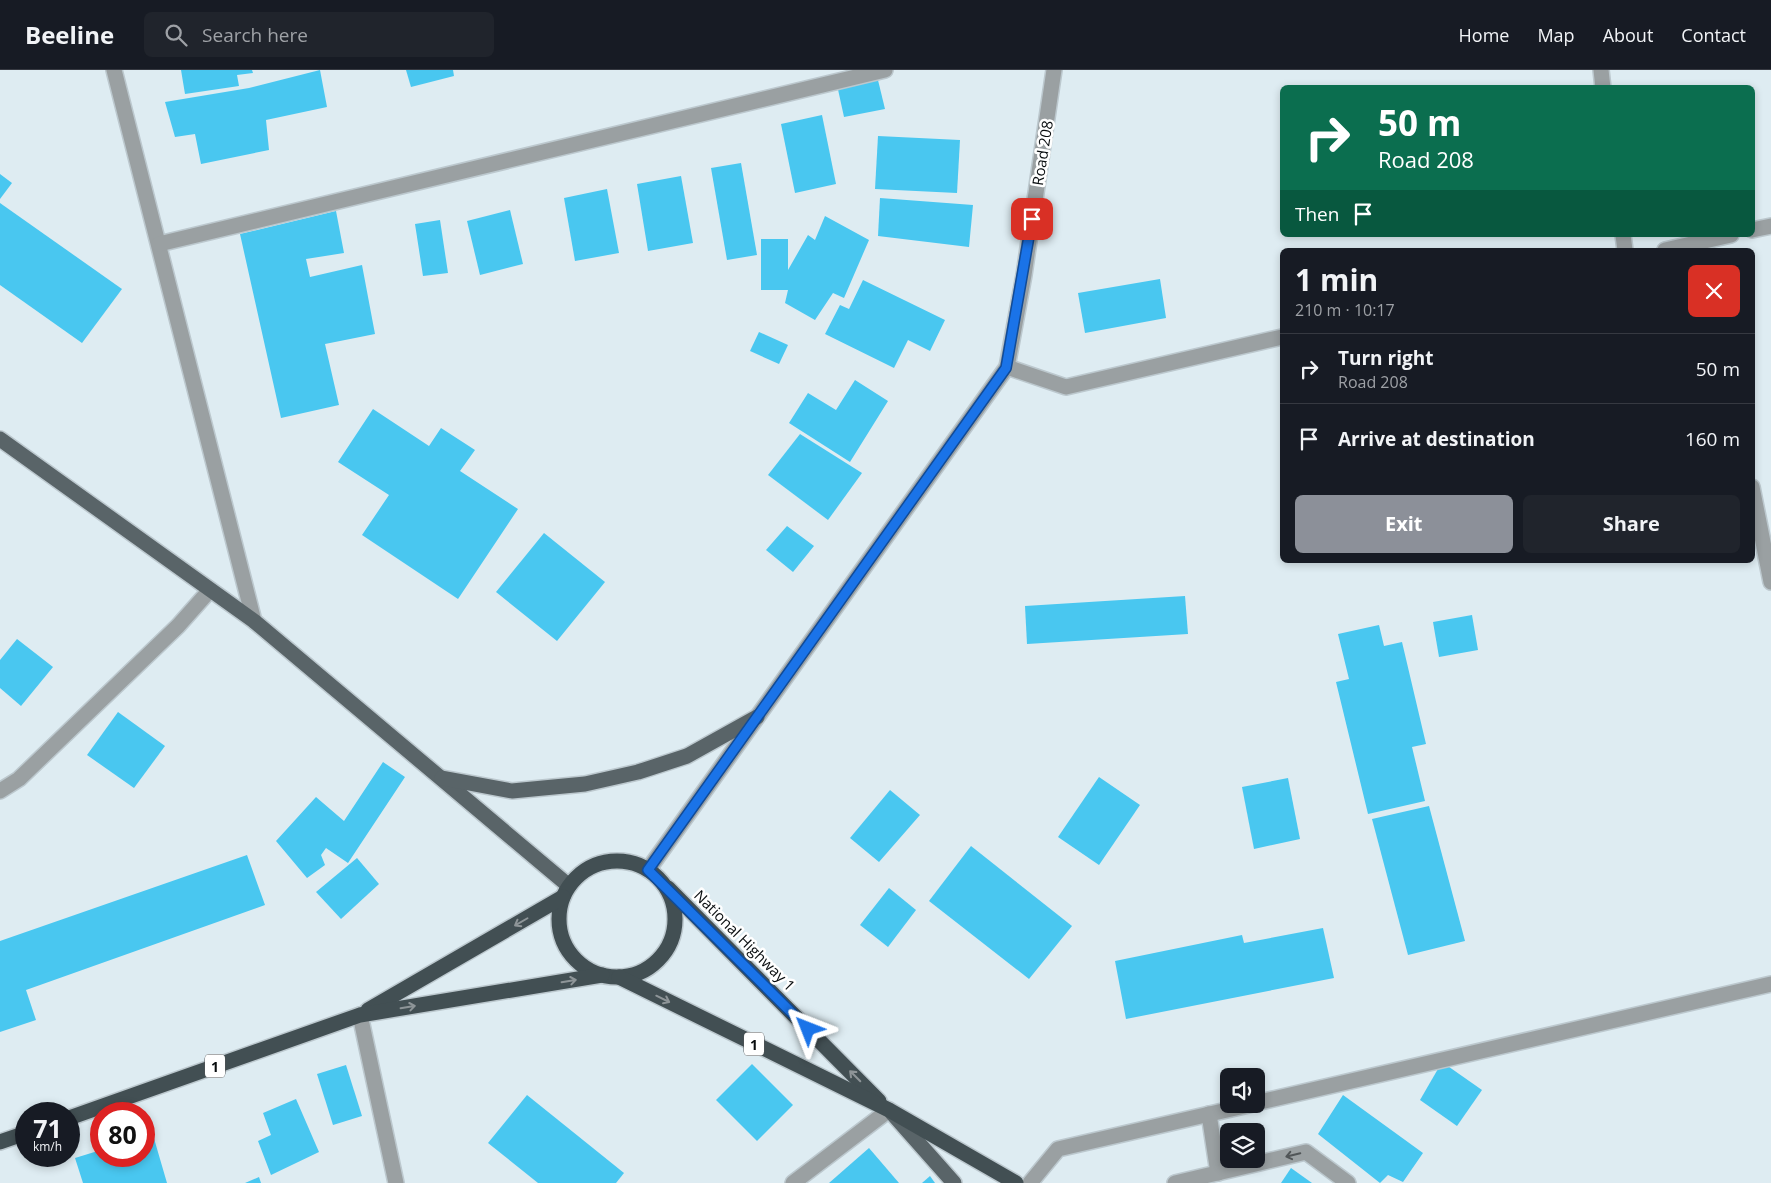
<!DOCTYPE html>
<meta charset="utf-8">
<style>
body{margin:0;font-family:"Open Sans",sans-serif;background:#20242c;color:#f1f3f6;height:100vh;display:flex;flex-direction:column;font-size:19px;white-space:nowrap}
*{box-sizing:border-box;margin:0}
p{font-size:16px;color:#9ea1a6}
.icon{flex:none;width:28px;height:28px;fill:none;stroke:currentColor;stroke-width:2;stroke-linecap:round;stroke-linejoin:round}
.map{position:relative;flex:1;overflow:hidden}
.side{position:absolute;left:1280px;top:178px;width:475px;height:315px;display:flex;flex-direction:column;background:#171b24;border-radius:8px;box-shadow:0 2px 8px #0003}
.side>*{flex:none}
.banner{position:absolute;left:1280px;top:15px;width:475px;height:152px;border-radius:8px;box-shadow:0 2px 8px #0003;background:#0b6e4f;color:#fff;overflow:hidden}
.fabs{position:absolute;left:1220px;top:998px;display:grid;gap:10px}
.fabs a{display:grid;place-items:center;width:45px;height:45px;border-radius:8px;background:#171b24;box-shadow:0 2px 8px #0003;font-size:25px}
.speed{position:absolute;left:15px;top:1032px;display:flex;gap:10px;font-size:25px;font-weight:700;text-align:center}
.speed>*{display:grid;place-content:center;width:65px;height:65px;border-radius:50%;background:#171b24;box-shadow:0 2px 8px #0003;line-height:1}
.speed small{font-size:12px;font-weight:400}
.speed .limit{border:8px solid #d22;background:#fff;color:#111}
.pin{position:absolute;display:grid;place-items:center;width:42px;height:42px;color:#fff;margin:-21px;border-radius:10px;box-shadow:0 2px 8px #0006}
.me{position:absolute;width:55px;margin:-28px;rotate:315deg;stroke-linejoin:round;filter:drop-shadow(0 0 4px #0008)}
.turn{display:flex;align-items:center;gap:18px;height:105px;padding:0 15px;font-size:22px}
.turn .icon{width:65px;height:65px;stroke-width:2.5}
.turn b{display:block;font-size:35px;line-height:42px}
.then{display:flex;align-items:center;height:48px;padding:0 15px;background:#0003;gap:10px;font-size:19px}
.round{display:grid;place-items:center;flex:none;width:52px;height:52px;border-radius:8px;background:#20242c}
.overview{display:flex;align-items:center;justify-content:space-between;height:85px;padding:0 15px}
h1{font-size:30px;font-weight:700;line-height:38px}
.cta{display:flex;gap:10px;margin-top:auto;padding:10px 15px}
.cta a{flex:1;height:58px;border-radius:8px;background:#8c9099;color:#fff;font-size:20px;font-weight:700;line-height:58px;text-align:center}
.cta a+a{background:#20242c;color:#f1f3f6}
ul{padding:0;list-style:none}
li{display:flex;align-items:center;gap:15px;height:70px;padding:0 15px;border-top:1px solid #363941}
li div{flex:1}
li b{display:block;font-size:19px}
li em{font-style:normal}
header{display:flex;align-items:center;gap:30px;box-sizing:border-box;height:70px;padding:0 25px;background:#171b24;border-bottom:1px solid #363941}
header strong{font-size:24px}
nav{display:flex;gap:28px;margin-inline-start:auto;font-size:18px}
.search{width:350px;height:45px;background:#20242c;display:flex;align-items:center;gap:12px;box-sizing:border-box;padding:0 18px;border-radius:8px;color:#9ea1a6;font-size:19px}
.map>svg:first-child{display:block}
</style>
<header>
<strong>Beeline</strong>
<div class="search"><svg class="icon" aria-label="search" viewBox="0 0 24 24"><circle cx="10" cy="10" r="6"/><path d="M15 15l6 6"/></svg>Search here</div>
<nav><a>Home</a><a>Map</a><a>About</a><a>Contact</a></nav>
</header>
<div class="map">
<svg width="1771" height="1113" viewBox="0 0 1771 1113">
<rect width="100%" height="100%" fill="#deecf2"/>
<!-- building -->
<g fill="#49c7f0">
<polygon points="181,0 252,0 253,3 237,5 239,16 185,24"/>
<polygon points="320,0 327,37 266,50 269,80 201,94 195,64 175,67 165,32 249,18"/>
<polygon points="406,0 453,0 454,6 411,17"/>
<polygon points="877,6 885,39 844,47 837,15"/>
<polygon points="822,45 836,114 795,123 781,54"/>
<polygon points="878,66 960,70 957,123 875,119"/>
<polygon points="741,93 757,185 727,190 711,98"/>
<polygon points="0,104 12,113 0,129"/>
<polygon points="681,106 693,173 648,181 637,114"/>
<polygon points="607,119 619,183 575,191 564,128"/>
<polygon points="880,128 973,135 969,177 878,166"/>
<polygon points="0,133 122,219 82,273 0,215"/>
<polygon points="510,140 523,194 480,205 467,151"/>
<polygon points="336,141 344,183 306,189 310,207 362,195 375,264 325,274 339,335 281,348 240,164"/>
<polygon points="825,146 869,170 844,228 833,223 815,250 785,233 788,220 761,220 761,169 788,169 788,200 808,165 815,170"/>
<polygon points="440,150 448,203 423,206 415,154"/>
<polygon points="1160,209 1166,248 1085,263 1078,223"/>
<polygon points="863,210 945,250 930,281 908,270 894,298 825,264 840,235 849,239"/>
<polygon points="759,262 788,275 779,294 750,281"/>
<polygon points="855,310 888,331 850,392 789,353 808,323 836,340"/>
<polygon points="373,339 429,376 441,358 475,380 460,401 518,439 458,529 362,465 389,425 338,392"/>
<polygon points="800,364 862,403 828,450 768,405"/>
<polygon points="787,456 814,476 793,502 766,480"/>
<polygon points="544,463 605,512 557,571 496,522"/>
<polygon points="1185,526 1188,564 1027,574 1025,536"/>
<polygon points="1472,545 1478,580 1439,587 1433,552"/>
<polygon points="1379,555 1384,576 1402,572 1426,674 1412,677 1425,731 1368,744 1336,612 1349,609 1338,564"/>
<polygon points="17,569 53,597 21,636 0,618 0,590"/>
<polygon points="118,642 165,676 134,718 87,685"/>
<polygon points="383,692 405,707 348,793 326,778 321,785 325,795 307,808 276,771 316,727 344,751"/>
<polygon points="1099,707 1140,735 1099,795 1058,767"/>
<polygon points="1288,708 1300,769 1254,779 1242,717"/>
<polygon points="890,720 920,745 879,792 850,768"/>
<polygon points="1429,736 1465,871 1408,885 1372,749"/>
<polygon points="971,776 1072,856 1029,909 929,831"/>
<polygon points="247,785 265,835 26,920 36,950 0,962 0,871"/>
<polygon points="357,788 379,814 341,849 316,822"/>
<polygon points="889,818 916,840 888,877 860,855"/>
<polygon points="1323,858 1334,908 1126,949 1115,891 1242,865 1244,873"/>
<polygon points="1442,992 1482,1020 1457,1056 1420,1030"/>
<polygon points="752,994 793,1035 757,1071 716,1030"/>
<polygon points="346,995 362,1046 333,1055 317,1004"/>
<polygon points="527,1025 624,1103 616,1113 538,1113 488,1073"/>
<polygon points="1343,1025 1423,1083 1403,1112 1388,1105 1380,1113 1318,1064"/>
<polygon points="296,1029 319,1082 271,1105 258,1071 271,1065 263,1043"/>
<polygon points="153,1065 167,1113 83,1113 75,1088 101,1080 101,1086 144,1086 144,1068"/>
<polygon points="869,1078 899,1113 829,1113"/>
<polygon points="1291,1098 1312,1113 1281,1113"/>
<polygon points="930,1106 935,1113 922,1113"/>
<polygon points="259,1107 261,1113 245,1113"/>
</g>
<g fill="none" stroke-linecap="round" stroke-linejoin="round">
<defs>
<g id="minor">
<polyline points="114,0 254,551"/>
<polyline points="1601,0 1603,18"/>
<polyline points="1752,160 1771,156"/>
<polyline points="1623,165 1625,180"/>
<polyline points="159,174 885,0"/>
<polyline points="1665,180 1731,165"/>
<polyline points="1007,297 1066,317 1282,267"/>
<polyline points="1752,417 1771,512"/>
<polyline points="0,721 19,709 178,556 210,520"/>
<polyline points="648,800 1007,297 1024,205 1054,0"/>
<polyline points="360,945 396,1113"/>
<polyline points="1256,1033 1771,914"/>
<polyline points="1209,1044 1218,1103"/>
<polyline points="793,1113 889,1040"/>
<polyline points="1030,1113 1058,1079 1253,1034"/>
<polyline points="1175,1113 1306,1082 1348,1113"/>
</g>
<g id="major">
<polyline points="0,369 254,551 569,816"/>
<polyline points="442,708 512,721 585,714 638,702 687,686 757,647"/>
<polyline points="892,1043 954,1113"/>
</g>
<g id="highway">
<circle cx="617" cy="849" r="58"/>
<polyline points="668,818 879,1031"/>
<polyline points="619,907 889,1040 1016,1113"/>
<polyline points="368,940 563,827"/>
<polyline points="69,1048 360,945 602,905"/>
<polyline points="0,1072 26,1063"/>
</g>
</defs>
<!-- minor casing -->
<use href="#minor" stroke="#bcc8ce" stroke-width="18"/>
<!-- major casing -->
<use href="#major" stroke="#bcc8ce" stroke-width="18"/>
<!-- highway casing -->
<use href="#highway" stroke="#bcc8ce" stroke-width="18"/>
<!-- minor -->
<use href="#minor" stroke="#9aa0a2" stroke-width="15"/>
<!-- major -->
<use href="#major" stroke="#596468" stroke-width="15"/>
<!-- highway -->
<use href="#highway" stroke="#424f53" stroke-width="15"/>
</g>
<!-- one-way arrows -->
<defs><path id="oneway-shaft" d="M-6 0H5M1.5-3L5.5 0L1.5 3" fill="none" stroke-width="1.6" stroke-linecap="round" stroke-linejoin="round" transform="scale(1.25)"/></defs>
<g stroke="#8e9598">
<use href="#oneway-shaft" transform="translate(521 852) rotate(150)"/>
<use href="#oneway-shaft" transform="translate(569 911) rotate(-9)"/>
<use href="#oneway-shaft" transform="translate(663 929) rotate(26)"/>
<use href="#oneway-shaft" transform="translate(408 937) rotate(-9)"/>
<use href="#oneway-shaft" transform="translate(855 1006) rotate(-135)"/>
</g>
<use stroke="#515658" href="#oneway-shaft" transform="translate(1293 1085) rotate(166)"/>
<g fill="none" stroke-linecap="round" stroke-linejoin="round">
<defs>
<polyline id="route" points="808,959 648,800 1006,298 1032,149"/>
</defs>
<!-- route casing -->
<use href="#route" stroke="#114b97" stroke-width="12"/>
<!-- route -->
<use href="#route" stroke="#1a73e8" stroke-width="9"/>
</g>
<g text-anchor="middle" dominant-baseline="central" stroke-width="5" stroke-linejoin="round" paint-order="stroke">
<!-- shield labels -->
<g fill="#fff" stroke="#525556" stroke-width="1">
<rect x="744" y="962.5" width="20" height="23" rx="4"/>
<rect x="205" y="984.5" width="20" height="23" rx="4"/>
</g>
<g font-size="14" font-weight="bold" fill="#080c0e">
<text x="754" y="974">1</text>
<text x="215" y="996">1</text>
</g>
<!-- street labels -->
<g font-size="15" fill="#080c0e" stroke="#fff">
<text transform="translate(1042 83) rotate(-81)">Road 208</text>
<text transform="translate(745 870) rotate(45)">National Highway 1</text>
</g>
</g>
</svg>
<div class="fabs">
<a><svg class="icon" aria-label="sound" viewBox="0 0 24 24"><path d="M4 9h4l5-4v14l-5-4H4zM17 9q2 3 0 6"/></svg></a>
<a><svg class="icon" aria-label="layers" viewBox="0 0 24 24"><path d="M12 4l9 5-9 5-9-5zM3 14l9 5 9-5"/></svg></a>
</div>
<div class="speed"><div>71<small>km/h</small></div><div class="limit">80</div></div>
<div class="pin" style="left:1032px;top:149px;background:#d93025"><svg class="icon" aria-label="arrive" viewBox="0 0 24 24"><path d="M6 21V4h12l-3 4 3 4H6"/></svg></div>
<svg class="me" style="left:808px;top:959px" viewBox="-20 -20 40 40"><path d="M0-17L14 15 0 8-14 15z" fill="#1a73e8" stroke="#fff" stroke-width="4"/></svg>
<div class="banner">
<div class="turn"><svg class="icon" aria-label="right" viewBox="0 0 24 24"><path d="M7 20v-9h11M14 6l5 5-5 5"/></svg><div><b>50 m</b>Road 208</div></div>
<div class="then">Then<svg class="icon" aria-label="arrive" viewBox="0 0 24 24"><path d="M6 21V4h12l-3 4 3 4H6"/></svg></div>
</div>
<section class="side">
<div class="overview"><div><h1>1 min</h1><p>210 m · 10:17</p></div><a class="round" style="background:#d93025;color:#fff"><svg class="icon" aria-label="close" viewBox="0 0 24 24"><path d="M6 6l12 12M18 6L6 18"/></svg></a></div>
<ul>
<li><svg class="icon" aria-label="right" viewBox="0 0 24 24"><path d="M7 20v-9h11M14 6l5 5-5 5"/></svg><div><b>Turn right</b><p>Road 208</p></div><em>50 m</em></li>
<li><svg class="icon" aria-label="arrive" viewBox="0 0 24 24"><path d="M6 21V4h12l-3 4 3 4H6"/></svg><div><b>Arrive at destination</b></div><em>160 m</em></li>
</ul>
<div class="cta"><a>Exit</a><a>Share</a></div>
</section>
</div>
